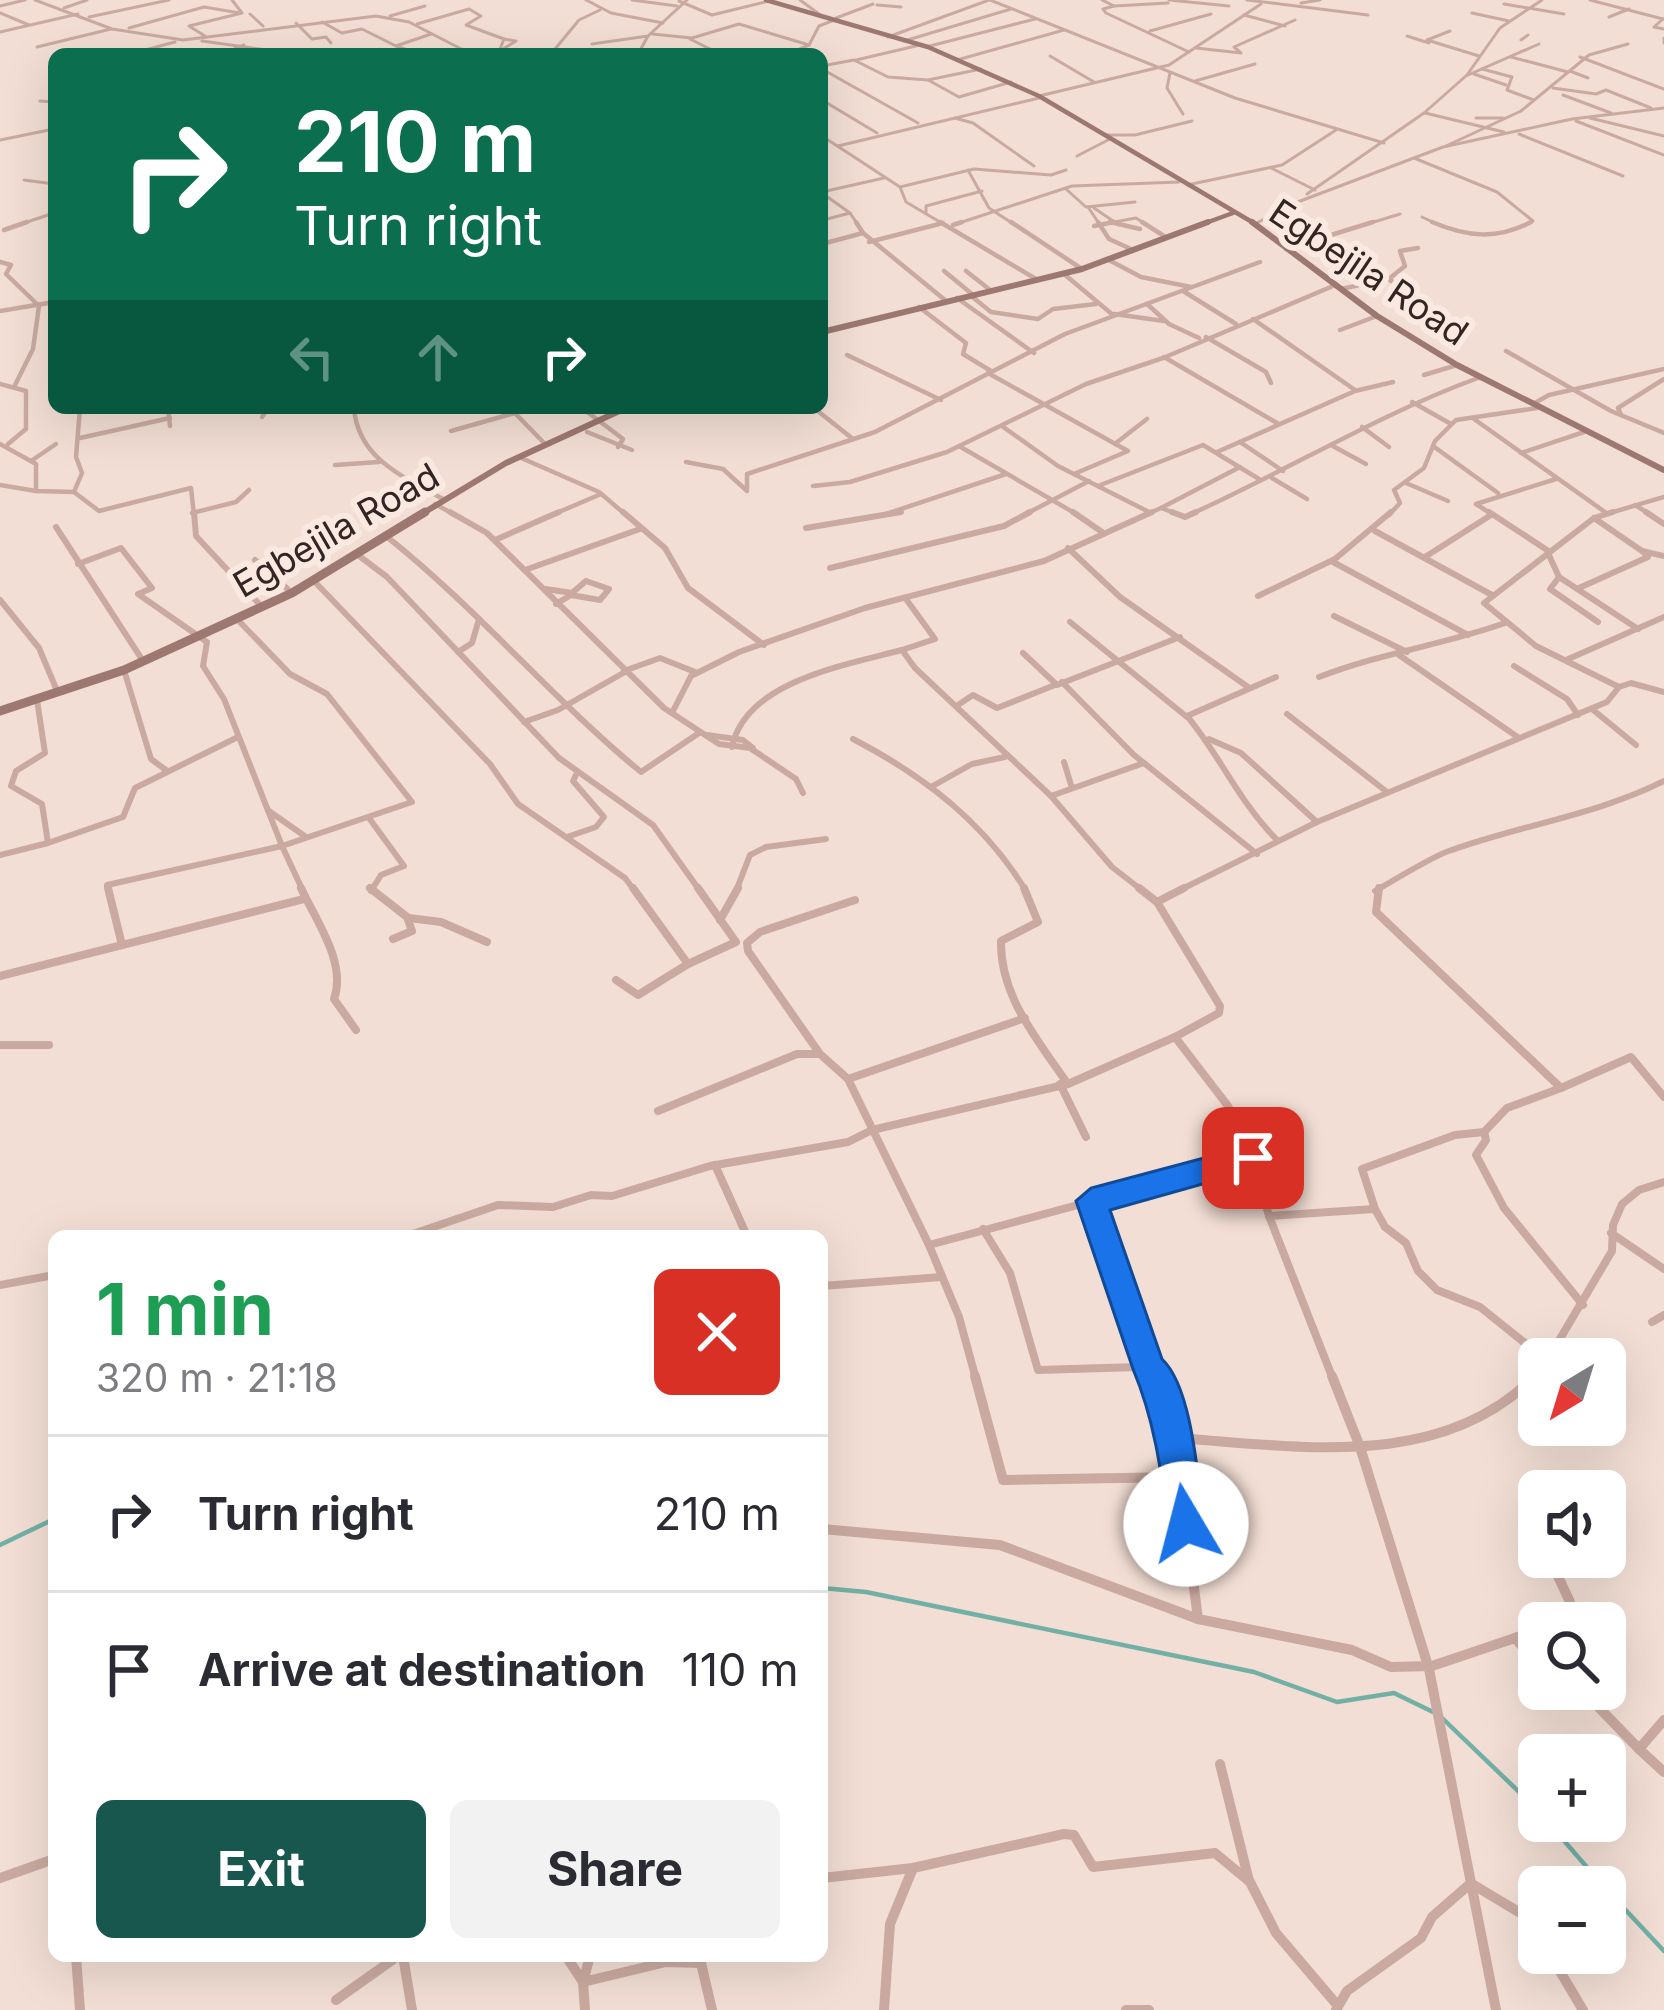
<!DOCTYPE html>
<meta charset="utf-8">
<style>
body{margin:0;font-family:Inter,sans-serif;background:#f2f2f3;color:#2b2b33;height:100vh;display:flex;flex-direction:column;font-size:45px;white-space:nowrap}
*{box-sizing:border-box;margin:0}
p{font-size:39px;color:#7c7c81}
.icon{flex:none;width:66px;height:66px;fill:none;stroke:currentColor;stroke-width:2;stroke-linecap:round;stroke-linejoin:round}
.map{position:relative;flex:1;overflow:hidden}
.drawer{position:absolute;left:48px;top:1230px;width:780px;height:732px;display:flex;flex-direction:column;background:#fff;border-radius:18px;box-shadow:0 12px 48px #0002}
.drawer>*{flex:none}
.banner{position:absolute;left:48px;top:48px;width:780px;height:366px;border-radius:18px;box-shadow:0 12px 48px #0002;background:#0b6e4f;color:#fff;overflow:hidden}
.needle{width:78px;rotate:218deg}
.controls{position:absolute;left:1518px;top:1338px;display:grid;gap:24px}
.controls a{display:grid;place-items:center;width:108px;height:108px;border-radius:18px;background:#fff;box-shadow:0 12px 48px #0002;font-size:60px}
.pin{position:absolute;display:grid;place-items:center;width:102px;height:102px;color:#fff;margin:-51px;border-radius:24px;box-shadow:0 6px 18px #0006}
.me{position:absolute;width:132px;margin:-66px;rotate:352deg;stroke-linejoin:round;filter:drop-shadow(0 0 9px #0008)}
.turn{display:flex;align-items:center;gap:42px;height:252px;padding:0 48px;font-size:54px}
.turn .icon{width:156px;height:156px;stroke-width:2.5}
.turn b{display:block;font-size:84px;line-height:102px}
.lanes{display:flex;align-items:center;height:114px;padding:0 48px;background:#0003;justify-content:center;gap:60px;direction:ltr}
.lanes .off{opacity:.35}
.round{display:grid;place-items:center;flex:none;width:126px;height:126px;border-radius:18px;background:#f2f2f3}
.headline{display:flex;align-items:center;justify-content:space-between;height:204px;padding:0 48px}
h1{font-size:72px;font-weight:700;line-height:90px;color:#1e9e55}
.action{display:flex;gap:24px;margin-top:auto;padding:24px 48px}
.action a{flex:1;height:138px;border-radius:18px;background:#17574e;color:#fff;font-size:48px;font-weight:700;line-height:138px;text-align:center}
.action a+a{background:#f2f2f3;color:#2b2b33}
ul{padding:0;list-style:none}
li{display:flex;align-items:center;gap:36px;height:156px;padding:0 48px;border-top:3px solid #e1e1e2}
li div{flex:1}
li b{display:block;font-size:45px}
li em{font-style:normal}
.map>svg:first-child{display:block}
</style>
<div class="map">
<svg width="1664" height="2010" viewBox="0 0 1664 2010">
<rect width="100%" height="100%" fill="#f2ded4"/>
<g fill="none" stroke-linecap="round" stroke-linejoin="round">
<!-- stream -->
<g stroke="#72b0a6" stroke-width="4.5">
<polyline points="0,1545 54,1519"/>
<polyline points="822,1588 866,1592 1254,1672 1337,1702 1394,1693 1433,1712"/>
<polyline points="1441,1717 1539,1811"/>
<polyline points="1547,1821 1604,1887"/>
<polyline points="1605,1888 1664,1951"/>
</g>
<!-- street-far4 -->
<g stroke="#caaaa0" stroke-width="3">
<polyline points="35,0 112,29 183,40 376,16 409,22 471,54"/>
<polyline points="586,0 611,13 663,23"/>
<polyline points="632,0 677,6"/>
<polyline points="800,0 819,14"/>
<polyline points="990,0 1235,98 1384,143"/>
<polyline points="1102,0 1114,6 1103,9 1106,13 1189,52"/>
<polyline points="1169,0 1229,6"/>
<polyline points="1247,0 1368,15"/>
<polyline points="1590,0 1663,19"/>
<polyline points="679,1 712,15 769,1"/>
<polyline points="1301,3 1320,0"/>
<polyline points="1504,4 1564,14"/>
<polyline points="877,5 901,7"/>
<polyline points="0,6 25,0"/>
<polyline points="1114,6 1168,3"/>
<polyline points="64,8 87,0"/>
<polyline points="0,13 29,25"/>
<polyline points="1472,13 1509,21"/>
<polyline points="250,14 263,26"/>
<polyline points="1244,15 1285,26"/>
<polyline points="390,16 425,6"/>
<polyline points="89,17 169,0"/>
<polyline points="1609,17 1629,9"/>
<polyline points="836,18 873,4"/>
<polyline points="1663,19 1654,27 1664,29"/>
<polyline points="322,22 342,33 362,29 396,46"/>
<polyline points="296,23 312,39 326,37 331,43"/>
<polyline points="417,24 469,9 481,16 466,25 504,39 498,54"/>
<polyline points="129,28 204,7 240,13"/>
<polyline points="1150,31 1211,14"/>
<polyline points="1450,31 1427,40 1479,56"/>
<polyline points="0,32 78,14"/>
<polyline points="652,34 692,38 739,24 809,45"/>
<polyline points="205,36 189,26 242,13 232,0"/>
<polyline points="1407,36 1429,43"/>
<polyline points="888,37 989,0"/>
<polyline points="1664,38 1664,43"/>
<polyline points="690,39 720,54"/>
<polyline points="1521,40 1528,35"/>
<polyline points="202,41 295,54"/>
<polyline points="904,41 1011,9"/>
<polyline points="592,44 648,36 687,0"/>
<polyline points="37,47 111,29"/>
<polyline points="926,47 1035,19"/>
<polyline points="1196,48 1241,53 1234,47 1295,20"/>
<polyline points="503,49 516,41 504,39"/>
<polyline points="413,52 396,46 431,34"/>
<polyline points="130,54 175,42"/>
<polyline points="223,54 244,45"/>
<polyline points="551,54 579,20 600,10"/>
<polyline points="638,54 648,36"/>
<polyline points="788,54 809,45 819,26 837,19"/>
<polyline points="1050,56 1094,82"/>
<polyline points="1511,57 1568,72"/>
<polyline points="1580,57 1664,89"/>
<polyline points="856,60 920,45"/>
<polyline points="957,60 1064,30"/>
<polyline points="822,66 854,60 888,77 928,80 959,97 1011,82"/>
<polyline points="822,69 918,123"/>
<polyline points="1482,69 1512,77 1507,90 1534,100"/>
<polyline points="1570,71 1588,78"/>
<polyline points="1170,73 1167,88 1183,114"/>
<polyline points="1474,74 1506,85"/>
<polyline points="1468,75 1539,44"/>
<polyline points="928,80 981,69"/>
<polyline points="1195,81 1255,64"/>
<polyline points="1553,88 1596,94 1606,90 1651,108"/>
<polyline points="1563,95 1611,113"/>
<polyline points="1039,96 1169,65 1261,4"/>
<polyline points="822,100 877,133"/>
<polyline points="40,101 54,102"/>
<polyline points="1425,113 1504,132"/>
<polyline points="955,118 973,123 1034,166"/>
<polyline points="1476,118 1503,118"/>
<polyline points="1590,118 1664,136"/>
<polyline points="1576,121 1664,155"/>
<polyline points="1519,134 1623,176"/>
<polyline points="1105,135 1135,135 1192,121"/>
<polyline points="822,136 900,187 906,202 945,225"/>
<polyline points="0,140 54,129"/>
<polyline points="838,146 1039,98"/>
<polyline points="1446,146 1521,111 1589,55 1628,44"/>
<polyline points="1077,156 1110,139"/>
<polyline points="1414,158 1497,192 1533,221 1525,225"/>
<polyline points="1271,168 1315,190"/>
<polyline points="968,170 989,208 1015,225"/>
<polyline points="24,180 54,184"/>
<polyline points="1187,185 1282,165 1336,130"/>
<polyline points="900,187 974,169 1051,175 1066,170"/>
<polyline points="1066,189 1086,207 1135,202"/>
<polyline points="822,192 884,178"/>
<polyline points="822,193 850,213 827,219"/>
<polyline points="1307,194 1424,113 1467,75 1500,28 1542,0"/>
<polyline points="1295,203 1443,147 1572,119 1664,108"/>
<polyline points="1088,207 1100,225"/>
<polyline points="1094,208 1119,225"/>
<polyline points="926,212 926,206 982,191"/>
<polyline points="850,213 858,225"/>
<polyline points="1422,217 1439,225"/>
<polyline points="1255,224 1295,202"/>
<polyline points="18,225 54,213"/>
<polyline points="935,225 943,223"/>
<polyline points="953,225 1072,186 1179,182"/>
<polyline points="1098,225 1136,218 1147,225"/>
<polyline points="1364,225 1400,214"/>
</g>
<!-- street-far3 -->
<g stroke="#caaaa0" stroke-width="4.5">
<polyline points="940,222 1036,279"/>
<polyline points="1011,222 1082,269"/>
<polyline points="1098,222 1109,239 1131,249"/>
<polyline points="1110,222 1140,229"/>
<polyline points="1142,222 1164,236"/>
<path d="M1432 222C1467 237 1497 240 1531 222"/>
<polyline points="953,225 962,222"/>
<polyline points="1094,226 1114,222"/>
<polyline points="4,230 27,222"/>
<polyline points="863,233 945,300"/>
<polyline points="869,242 943,223"/>
<polyline points="822,244 863,233 856,222"/>
<polyline points="1286,249 1373,222"/>
<polyline points="1107,259 1141,277 1191,287"/>
<polyline points="0,262 11,265 6,274 39,306 33,349 15,385"/>
<polyline points="944,271 972,294"/>
<polyline points="966,271 989,289"/>
<polyline points="1064,274 1113,315"/>
<polyline points="1390,278 1405,266 1400,251 1418,248"/>
<polyline points="1341,289 1388,279 1416,295 1411,300"/>
<polyline points="1183,291 1236,324"/>
<polyline points="970,295 991,312 1038,319 1053,309 1096,304"/>
<polyline points="957,298 1034,353"/>
<polyline points="1147,304 1169,324 1199,338"/>
<polyline points="919,307 966,343 963,354 991,371"/>
<polyline points="0,311 54,302"/>
<polyline points="1114,314 1164,321"/>
<polyline points="1253,319 1355,390"/>
<polyline points="1340,330 1377,316"/>
<polyline points="1206,337 1266,372 1271,383"/>
<polyline points="1506,351 1611,411 1664,433"/>
<polyline points="847,355 941,400"/>
<polyline points="1164,357 1277,423"/>
<polyline points="988,373 1128,451 1074,474"/>
<polyline points="1424,375 1457,365"/>
<polyline points="0,384 26,391 26,429 8,444"/>
<polyline points="1412,402 1451,424"/>
<polyline points="1533,404 1549,395 1664,369"/>
<polyline points="168,408 170,426"/>
<path d="M354 408C358 459 403 476 443 499"/>
<polyline points="510,408 545,444"/>
<polyline points="582,408 623,439 618,447"/>
<polyline points="814,408 853,439"/>
<polyline points="1621,415 1618,408 1664,379"/>
<polyline points="262,417 268,408"/>
<polyline points="1474,419 1605,512"/>
<polyline points="1002,426 1058,466 1149,512"/>
<polyline points="1362,427 1389,447"/>
<polyline points="451,431 515,413"/>
<polyline points="587,432 632,450"/>
<polyline points="80,438 170,418"/>
<polyline points="1240,442 1283,471"/>
<polyline points="1116,443 1147,419"/>
<polyline points="0,444 36,464 36,491 74,492 99,511 191,488 194,515"/>
<polyline points="1331,445 1366,464"/>
<polyline points="959,446 1078,515"/>
<polyline points="1433,446 1498,493"/>
<polyline points="1217,452 1355,391 1393,382"/>
<polyline points="1521,453 1584,432"/>
<polyline points="519,457 599,492 626,515"/>
<polyline points="31,461 56,444"/>
<polyline points="686,462 723,469 747,491 747,474 875,432 1065,334 1260,262"/>
<polyline points="335,465 379,462"/>
<polyline points="1272,478 1307,499"/>
<polyline points="1406,483 1448,501"/>
<polyline points="0,485 36,491"/>
<polyline points="813,486 850,482 947,452 1086,384 1163,358 1333,286"/>
<polyline points="1098,486 1203,445 1259,479"/>
<polyline points="74,492 82,473 76,457 80,408"/>
<polyline points="435,504 455,515"/>
<polyline points="1635,505 1651,515"/>
<polyline points="1161,508 1240,467"/>
<polyline points="192,513 236,502 249,490"/>
<polyline points="552,515 601,494"/>
<polyline points="883,515 1006,474"/>
<polyline points="1024,515 1089,481"/>
<polyline points="1145,515 1161,508 1180,515"/>
<path d="M1189 515C1287 471 1377 415 1478 378"/>
<polyline points="1389,515 1400,503 1394,490 1424,468 1435,441 1456,420 1537,408"/>
<polyline points="1493,515 1476,504 1556,479"/>
<polyline points="1603,515 1664,497"/>
</g>
<!-- street-far2 -->
<g stroke="#caaaa0" stroke-width="6">
<polyline points="194,512 196,536 262,607"/>
<polyline points="450,512 487,533 664,708 719,744 750,748 796,779 803,793"/>
<polyline points="623,512 665,548 688,588 764,645"/>
<polyline points="1073,512 1102,532"/>
<polyline points="1172,512 1185,517 1196,512"/>
<polyline points="1489,512 1550,552"/>
<polyline points="1646,512 1664,524"/>
<polyline points="1594,518 1642,551 1664,556"/>
<polyline points="56,527 143,661"/>
<polyline points="806,528 901,512"/>
<polyline points="1375,531 1492,595"/>
<path d="M386 536C478 609 552 699 641 772L699 733"/>
<polyline points="495,540 559,512"/>
<polyline points="1068,548 1120,597 1248,687"/>
<polyline points="1548,553 1559,577 1638,629"/>
<polyline points="358,555 387,577 559,758 653,825 700,891"/>
<polyline points="1425,557 1491,515"/>
<polyline points="255,560 292,593"/>
<polyline points="1333,562 1468,635"/>
<polyline points="78,564 121,548 152,588 138,594 207,642 203,666 224,699 282,846 412,802 327,694 290,674 237,619"/>
<polyline points="830,568 1004,526 1030,512"/>
<polyline points="525,570 640,529"/>
<polyline points="1559,577 1550,589 1598,622"/>
<polyline points="314,581 490,764 518,804 625,878 635,891"/>
<polyline points="1579,588 1648,557 1642,551"/>
<polyline points="546,589 572,593 586,581 609,589 600,600 571,595 556,604"/>
<polyline points="1258,596 1335,559 1391,512"/>
<polyline points="906,599 935,639 902,650 915,668 1051,796 1112,867 1143,891"/>
<polyline points="0,600 39,648 58,693"/>
<polyline points="1334,616 1407,652"/>
<polyline points="1070,622 1187,717"/>
<polyline points="458,652 472,643 479,619"/>
<polyline points="1023,653 1057,685 1180,637"/>
<polyline points="1399,655 1519,738"/>
<polyline points="1566,660 1664,617"/>
<polyline points="1514,666 1567,699 1578,715"/>
<polyline points="124,670 151,759 166,770"/>
<polyline points="624,671 660,658 695,672"/>
<path d="M1276 677 1187 716C1221 757 1239 802 1278 841"/>
<path d="M1319 677C1380 653 1443 645 1505 623"/>
<polyline points="1062,682 1134,755 1257,854"/>
<polyline points="1619,687 1631,683 1664,692"/>
<polyline points="37,700 45,753 16,771 11,786 42,804 48,843 123,817 135,788 238,737"/>
<polyline points="958,705 973,695 997,708 1055,685"/>
<polyline points="1592,709 1636,745"/>
<polyline points="673,711 691,676 739,652 865,608 1044,561 1152,512"/>
<polyline points="1287,714 1387,792"/>
<polyline points="524,722 558,710 625,672"/>
<polyline points="707,735 743,740 753,748"/>
<path d="M853 739C924 776 984 822 1026 891"/>
<polyline points="1209,739 1241,753 1317,822"/>
<path d="M732 747C746 681 846 665 902 650"/>
<polyline points="1064,762 1071,785"/>
<polyline points="931,787 972,764 1005,757"/>
<polyline points="1051,796 1144,763"/>
<polyline points="269,811 306,837"/>
<polyline points="369,818 404,866 381,875 371,891"/>
<polyline points="567,837 596,827 604,817 573,781 577,773"/>
<polyline points="0,855 48,843"/>
<polyline points="109,891 107,885 282,846 303,891"/>
<polyline points="736,891 750,855 766,847 826,839"/>
<polyline points="1178,891 1317,822 1607,702 1619,687 1536,646 1484,603 1594,518 1613,512"/>
<path d="M1375 891C1391 882 1433 856 1449 851 1520 825 1597 815 1664 781"/>
</g>
<!-- street-far1 -->
<g stroke="#caaaa0" stroke-width="8">
<polyline points="108,888 122,945"/>
<path d="M301 888C316 921 347 963 334 999L356 1030"/>
<polyline points="370,888 407,917 412,931 393,939"/>
<polyline points="633,888 688,964 736,942 698,888"/>
<path d="M1024 888 1038 922 1001 941C1000 996 1037 1039 1067 1083"/>
<polyline points="1139,888 1157,902"/>
<polyline points="1184,888 1157,902 1220,1006 1219,1013 1175,1037 1228,1106 1253,1158 1269,1216 1333,1379"/>
<polyline points="1379,888 1376,912 1561,1088 1631,1057 1664,1097"/>
<polyline points="855,900 760,932 747,943 748,951 820,1054 848,1079 929,1245 1253,1158"/>
<polyline points="409,918 441,922 487,942"/>
<polyline points="720,920 738,888"/>
<polyline points="0,976 304,899"/>
<polyline points="616,980 638,995 688,964"/>
<polyline points="0,1045 49,1045"/>
<polyline points="848,1079 1025,1018"/>
<polyline points="1060,1084 1086,1137"/>
<polyline points="658,1111 797,1054 818,1054"/>
<polyline points="1484,1132 1486,1140 1476,1155 1504,1208 1583,1305"/>
<polyline points="715,1165 747,1236"/>
<polyline points="1091,1201 1149,1369"/>
<polyline points="1269,1216 1374,1209"/>
<polyline points="983,1229 1010,1273 1038,1370 1138,1367 1158,1379"/>
<polyline points="1611,1233 1664,1269"/>
<polyline points="407,1236 498,1205 553,1207 591,1195 612,1196 710,1166 848,1142 872,1130 1068,1084 1175,1037"/>
<polyline points="929,1245 959,1317 976,1379"/>
<polyline points="0,1285 54,1275"/>
<polyline points="822,1286 942,1277"/>
<polyline points="1652,1322 1664,1315"/>
<polyline points="1545,1359 1480,1307 1437,1290 1418,1271 1406,1243 1385,1227 1375,1209 1362,1169 1455,1135 1484,1132 1507,1108 1561,1088"/>
<polyline points="1548,1359 1612,1251 1613,1225 1622,1204 1639,1190 1664,1182"/>
<polyline points="1532,1379 1539,1372"/>
</g>
<!-- street -->
<g stroke="#caaaa0" stroke-width="10">
<polyline points="975,1376 1003,1480 1180,1477"/>
<polyline points="1154,1376 1175,1438 1198,1619"/>
<polyline points="1332,1376 1360,1447 1429,1669 1471,1883 1432,1917 1421,1938 1347,1991 1336,2010"/>
<path d="M1175 1438C1298 1446 1441 1472 1535 1376"/>
<polyline points="822,1529 1000,1545 1198,1619 1352,1650 1391,1667 1432,1666 1515,1638 1539,1666"/>
<polyline points="1549,1557 1570,1602 1562,1619 1553,1623"/>
<polyline points="1515,1638 1539,1629"/>
<polyline points="1581,1689 1639,1749 1664,1720"/>
<polyline points="1639,1749 1664,1772"/>
<polyline points="1220,1764 1249,1881"/>
<polyline points="0,1878 54,1859"/>
<polyline points="822,1878 913,1868 1064,1834 1074,1835 1093,1867 1215,1853 1250,1882 1276,1933 1338,2006"/>
<polyline points="1471,1883 1496,2010"/>
<polyline points="1472,1884 1527,1917 1539,1936"/>
<polyline points="1549,1953 1583,2010"/>
<polyline points="76,1956 80,2010"/>
<polyline points="403,1956 412,2010"/>
<polyline points="566,1956 583,1982 666,1962 701,1963 712,2010"/>
<polyline points="336,2000 398,1956"/>
<polyline points="585,2010 583,1982 590,1956"/>
<polyline points="884,2010 890,1924 913,1868"/>
<polyline points="1126,2010 1149,2010"/>
</g>
<!-- secondary-far2 -->
<g stroke="#9d7871" stroke-width="4.5">
<polyline points="766,0 928,47 1039,96 1257,225"/>
<polyline points="1200,225 1233,213"/>
</g>
<!-- secondary-far1 -->
<g stroke="#9d7871" stroke-width="6">
<polyline points="1252,222 1377,316 1457,365 1664,470"/>
<polyline points="822,332 1082,269 1208,222"/>
<polyline points="420,515 506,463 626,408"/>
</g>
<!-- secondary -->
<polyline stroke="#9d7871" stroke-width="9" points="0,711 124,670 292,593 425,512"/>
</g>
<!-- route -->
<path fill="#1a73e8" stroke="#114b97" stroke-width="3" d="M1253 1145 1268 1158 1263 1167 1110 1210 1162 1359C1193 1388 1198 1482 1204 1524L1198 1537 1186 1542 1173 1537 1168 1524C1161 1469 1154 1419 1133 1369L1076 1201 1091 1188Z"/>
<g text-anchor="middle" dominant-baseline="central" stroke-width="12" stroke-linejoin="round" paint-order="stroke">
<!-- far-street labels -->
<g font-size="36" fill="#332524" stroke="#fae9e0">
<text transform="translate(1369 272) rotate(34)">Egbejila Road</text>
<text transform="translate(336 530) rotate(-30)">Egbejila Road</text>
</g>
</g>
</svg>
<div class="controls">
<a><svg class="needle" viewBox="-14 -14 28 28"><path d="M0-13l5 13h-10z" fill="#e53935"/><path d="M0 13l5-13h-10z" fill="#7c7c81"/></svg></a>
<a><svg class="icon" aria-label="sound" viewBox="0 0 24 24"><path d="M4 9h4l5-4v14l-5-4H4zM17 9q2 3 0 6"/></svg></a>
<a><svg class="icon" aria-label="search" viewBox="0 0 24 24"><circle cx="10" cy="10" r="6"/><path d="M15 15l6 6"/></svg></a>
<a>+</a>
<a>−</a>
</div>
<div class="pin" style="left:1253px;top:1158px;background:#d93025"><svg class="icon" aria-label="arrive" viewBox="0 0 24 24"><path d="M6 21V4h12l-3 4 3 4H6"/></svg></div>
<svg class="me" style="left:1186px;top:1524px" viewBox="-20 -20 40 40"><circle r="19" fill="#fff"/><path d="M0-13L10 11 0 6-10 11z" fill="#1a73e8"/></svg>
<div class="banner">
<div class="turn"><svg class="icon" aria-label="right" viewBox="0 0 24 24"><path d="M7 20v-9h11M14 6l5 5-5 5"/></svg><div><b>210 m</b>Turn right</div></div>
<div class="lanes"><svg class="icon off" aria-label="left" viewBox="0 0 24 24"><path d="M17 20v-9H6M10 6l-5 5 5 5"/></svg><svg class="icon off" aria-label="ahead" viewBox="0 0 24 24"><path d="M12 20V5M6 11l6-6 6 6"/></svg><svg class="icon" aria-label="right" viewBox="0 0 24 24"><path d="M7 20v-9h11M14 6l5 5-5 5"/></svg></div>
</div>
<section class="drawer">
<div class="headline"><div><h1>1 min</h1><p>320 m · 21:18</p></div><a class="round" style="background:#d93025;color:#fff"><svg class="icon" aria-label="close" viewBox="0 0 24 24"><path d="M6 6l12 12M18 6L6 18"/></svg></a></div>
<ul>
<li><svg class="icon" aria-label="right" viewBox="0 0 24 24"><path d="M7 20v-9h11M14 6l5 5-5 5"/></svg><div><b>Turn right</b></div><em>210 m</em></li>
<li><svg class="icon" aria-label="arrive" viewBox="0 0 24 24"><path d="M6 21V4h12l-3 4 3 4H6"/></svg><div><b>Arrive at destination</b></div><em>110 m</em></li>
</ul>
<div class="action"><a>Exit</a><a>Share</a></div>
</section>
</div>
